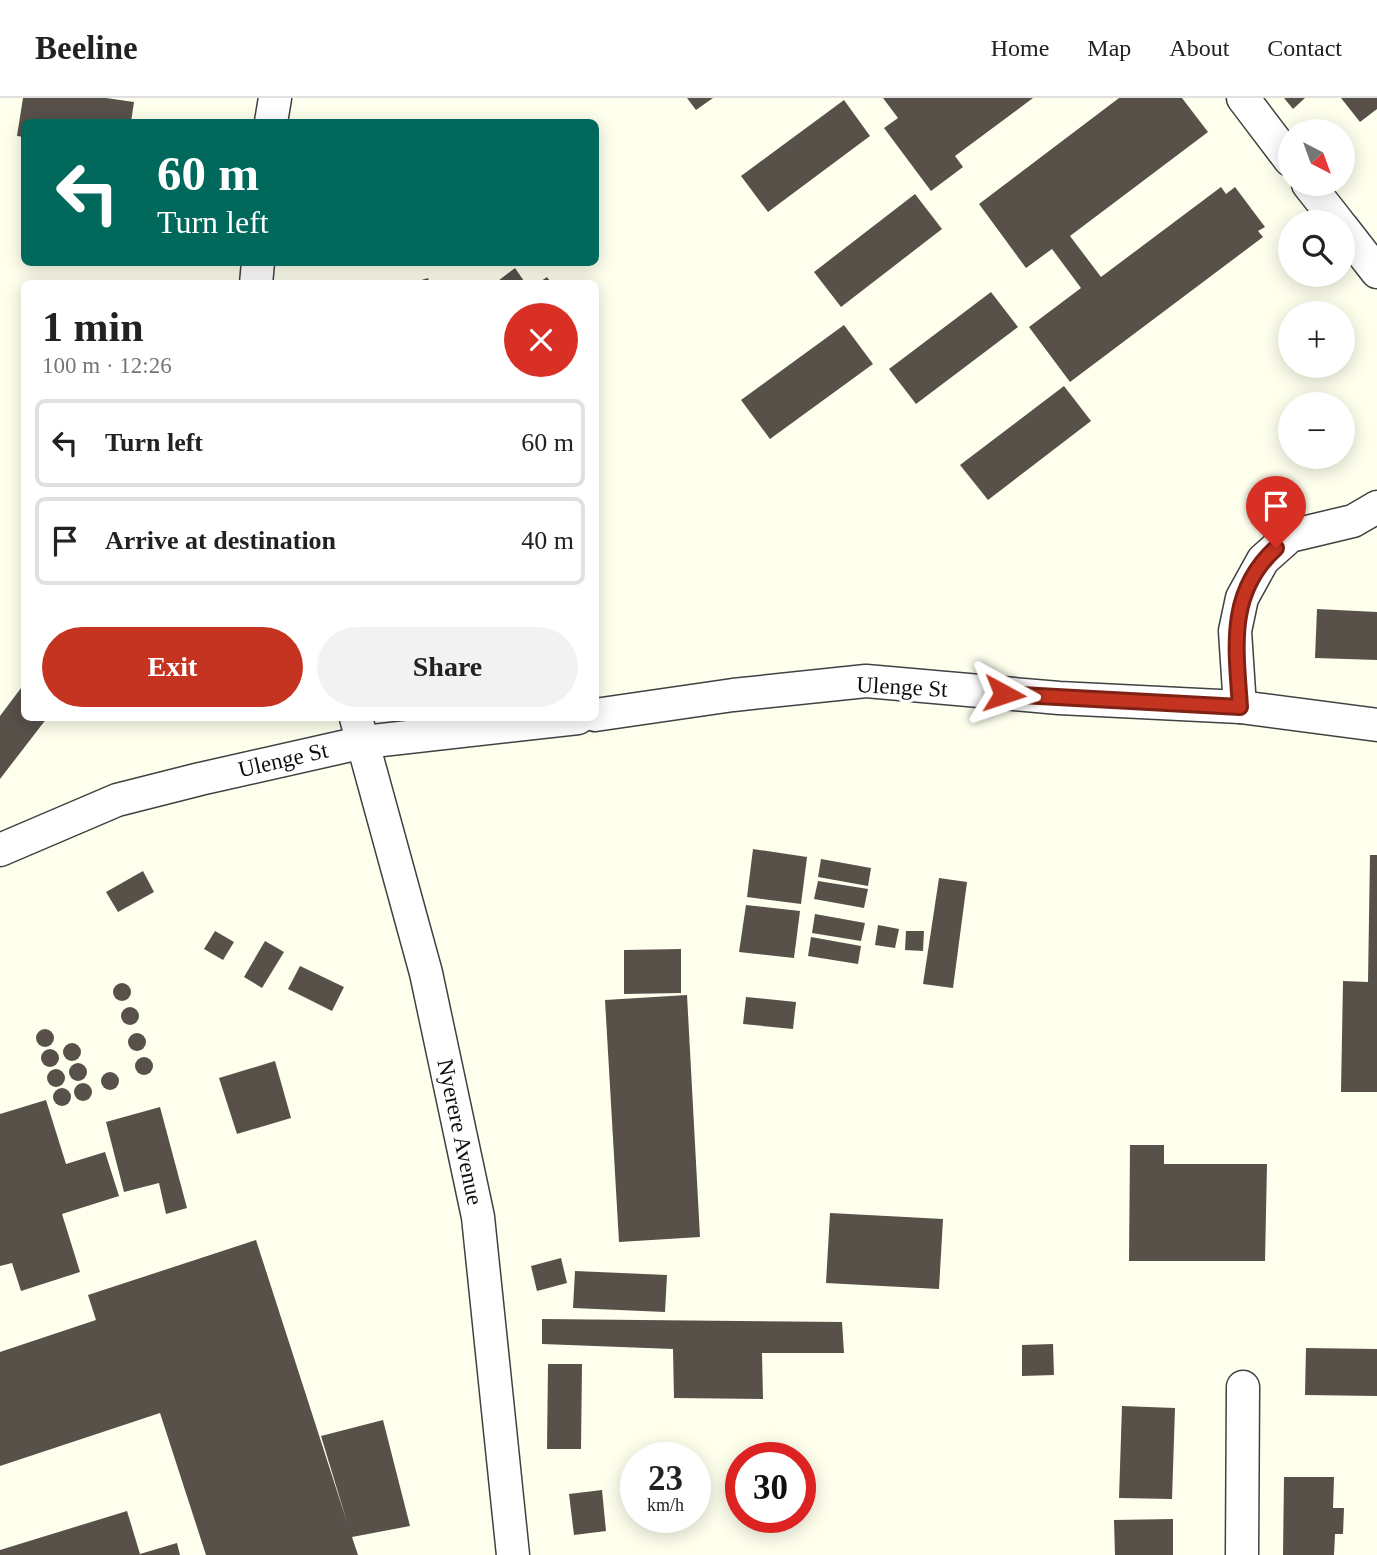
<!DOCTYPE html>
<meta charset="utf-8">
<style>
body{margin:0;font-family:Georgia,serif;background:#f2f2f2;color:#222;height:100vh;display:flex;flex-direction:column;font-size:26px;white-space:nowrap}
*{box-sizing:border-box;margin:0}
p{font-size:23px;color:#767676}
.icon{flex:none;width:38px;height:38px;fill:none;stroke:currentColor;stroke-width:2;stroke-linecap:round;stroke-linejoin:round}
.map{position:relative;flex:1;overflow:hidden}
.panel{position:absolute;left:21px;top:182px;width:578px;height:441px;display:flex;flex-direction:column;background:#fff;border-radius:10px;box-shadow:0 4px 18px #0003}
.panel>*{flex:none}
.banner{position:absolute;left:21px;top:21px;width:578px;height:147px;border-radius:10px;box-shadow:0 4px 18px #0003;background:#00695c;color:#fff;overflow:hidden}
.needle{width:46px;rotate:139deg}
.fabs{position:absolute;left:1278px;top:21px;display:grid;gap:14px}
.fabs a{display:grid;place-items:center;width:77px;height:77px;border-radius:50%;background:#fff;box-shadow:0 4px 18px #0003;font-size:35px}
.speed{position:absolute;left:620px;top:1344px;display:flex;gap:14px;font-size:35px;font-weight:700;text-align:center}
.speed>*{display:grid;place-content:center;width:91px;height:91px;border-radius:50%;background:#fff;box-shadow:0 4px 18px #0003;line-height:1}
.speed small{font-size:18px;font-weight:400}
.speed .limit{border:10px solid #d22;background:#fff;color:#111}
.pin{position:absolute;display:grid;place-items:center;width:60px;height:60px;color:#fff;margin:-72px -30px;border-radius:50% 50% 50% 0;rotate:-45deg;box-shadow:0 0 7px #0007}
.pin .icon{rotate:45deg}
.me{position:absolute;width:77px;margin:-38px;rotate:95deg;stroke-linejoin:round;filter:drop-shadow(0 0 5px #0008)}
.turn{display:flex;align-items:center;gap:24px;height:147px;padding:0 21px;font-size:32px}
.turn .icon{width:91px;height:91px;stroke-width:2.5}
.turn b{display:block;font-size:49px;line-height:60px}
.round{display:grid;place-items:center;flex:none;width:74px;height:74px;border-radius:37px;background:#f2f2f2}
.overview{display:flex;align-items:center;justify-content:space-between;height:119px;padding:0 21px}
h1{font-size:42px;font-weight:700;line-height:52px}
.action{display:flex;gap:14px;margin-top:auto;padding:14px 21px}
.action a{flex:1;height:80px;border-radius:42px;background:#c43420;color:#fff;font-size:28px;font-weight:700;line-height:80px;text-align:center}
.action a+a{background:#f2f2f2;color:#222}
ul{padding:0;list-style:none}
li{display:flex;align-items:center;gap:21px;height:88px;margin:0 14px 10px;padding:0 7px;border:4px solid #e0e0e0;border-radius:10px}
li div{flex:1}
li b{display:block;font-size:26px}
li em{font-style:normal}
header{display:flex;align-items:center;gap:42px;box-sizing:border-box;height:98px;padding:0 35px;background:#fff;border-bottom:2px solid #e0e0e0}
header strong{font-size:33px}
nav{display:flex;gap:38px;margin-inline-start:auto;font-size:24px}
.map>svg:first-child{display:block}
</style>
<header>
<strong>Beeline</strong>
<nav><a>Home</a><a>Map</a><a>About</a><a>Contact</a></nav>
</header>
<div class="map">
<svg width="1377" height="1457" viewBox="0 0 1377 1457">
<rect width="100%" height="100%" fill="#ffe"/>
<!-- building -->
<g fill="#57514a">
<polygon points="23,0 106,0 134,4 131,24 24,24 24,39 17,38"/>
<polygon points="687,0 713,0 696,12"/>
<polygon points="883,0 1033,0 955,58 963,69 931,93 884,30 898,20"/>
<polygon points="1119,0 1182,0 1208,34 1070,138 1101,179 1221,89 1226,96 1235,89 1265,129 1258,133 1263,139 1070,284 1029,229 1081,190 1052,151 1026,170 979,106"/>
<polygon points="1284,0 1305,0 1293,11"/>
<polygon points="1341,0 1377,0 1377,11 1360,24"/>
<polygon points="844,2 870,38 768,114 741,78"/>
<polygon points="915,96 942,131 841,209 814,174"/>
<polygon points="515,170 526,186 494,186"/>
<polygon points="547,179 552,186 537,186"/>
<polygon points="428,180 430,186 412,186 412,185"/>
<polygon points="991,194 1018,229 916,306 889,271"/>
<polygon points="844,227 873,266 770,341 741,302"/>
<polygon points="1064,288 1091,323 988,402 960,367"/>
<polygon points="1317,511 1377,514 1377,562 1315,560"/>
<polygon points="21,590 24,593 24,620 47,620 0,681 0,618"/>
<polygon points="753,751 807,759 801,806 747,799"/>
<polygon points="1370,757 1377,757 1377,994 1341,994 1343,883 1368,884"/>
<polygon points="821,761 871,770 868,788 818,779"/>
<polygon points="143,773 154,794 118,814 106,794"/>
<polygon points="939,780 967,784 953,890 923,886"/>
<polygon points="818,783 868,791 864,810 814,801"/>
<polygon points="746,807 800,813 794,860 739,854"/>
<polygon points="815,816 865,825 861,843 812,835"/>
<polygon points="878,827 899,831 895,850 875,847"/>
<polygon points="215,833 234,844 223,862 204,851"/>
<polygon points="906,833 924,833 923,853 905,852"/>
<polygon points="811,839 861,848 858,866 808,858"/>
<polygon points="265,843 284,854 262,890 244,879"/>
<polygon points="681,851 681,895 624,896 624,852"/>
<polygon points="300,868 344,889 332,913 288,891"/>
<circle cx="122" cy="894" r="9"/>
<polygon points="687,897 700,1139 619,1144 605,902"/>
<polygon points="746,899 796,904 793,931 743,926"/>
<circle cx="130" cy="918" r="9"/>
<circle cx="45" cy="940" r="9"/>
<circle cx="137" cy="944" r="9"/>
<circle cx="72" cy="954" r="9"/>
<circle cx="50" cy="960" r="9"/>
<circle cx="144" cy="968" r="9"/>
<polygon points="275,963 291,1020 237,1036 219,980"/>
<circle cx="78" cy="974" r="9"/>
<circle cx="56" cy="980" r="9"/>
<circle cx="110" cy="983" r="9"/>
<circle cx="83" cy="994" r="9"/>
<circle cx="62" cy="999" r="9"/>
<polygon points="46,1002 66,1066 105,1054 119,1098 62,1116 80,1174 21,1193 12,1165 0,1168 0,1016"/>
<polygon points="160,1009 187,1110 166,1116 159,1085 124,1094 106,1024"/>
<polygon points="1130,1047 1164,1047 1164,1066 1267,1066 1265,1163 1129,1163"/>
<polygon points="830,1115 943,1121 939,1191 826,1185"/>
<polygon points="256,1142 347,1424 321,1338 383,1322 410,1428 352,1439 358,1457 206,1457 160,1315 0,1368 0,1254 96,1222 88,1197"/>
<polygon points="561,1160 567,1185 537,1193 531,1168"/>
<polygon points="575,1173 667,1177 665,1214 573,1210"/>
<polygon points="542,1221 842,1224 844,1255 762,1255 763,1301 674,1300 673,1251 542,1246"/>
<polygon points="1053,1246 1054,1277 1022,1278 1022,1247"/>
<polygon points="1306,1250 1377,1251 1377,1298 1305,1297"/>
<polygon points="548,1266 582,1266 581,1351 547,1351"/>
<polygon points="1122,1308 1175,1310 1172,1401 1119,1400"/>
<polygon points="1284,1379 1334,1379 1333,1410 1344,1410 1343,1436 1335,1436 1334,1457 1283,1457"/>
<polygon points="602,1392 606,1433 574,1437 569,1396"/>
<polygon points="127,1413 140,1456 177,1445 180,1457 0,1457 0,1452"/>
<polygon points="1173,1421 1173,1457 1115,1457 1114,1422"/>
</g>
<g fill="none" stroke-linecap="round" stroke-linejoin="round">
<defs>
<g id="minor">
<polyline points="1243,0 1290,62"/>
<polyline points="271,24 275,0"/>
<polyline points="1308,86 1338,124"/>
<polyline points="1342,129 1377,174"/>
<polyline points="256,186 258,164"/>
<polyline points="1240,609 1235,533 1242,500 1263,462 1290,438 1353,423 1377,409"/>
<polyline points="595,617 733,597 866,583 1059,600 1240,609 1377,627"/>
<polyline points="356,620 426,875 478,1119 513,1457"/>
<polyline points="0,752 117,702 200,681 364,644 578,620"/>
<polyline points="1242,1457 1243,1289"/>
</g>
</defs>
<!-- minor casing -->
<use href="#minor" stroke="#414141" stroke-width="35"/>
<!-- minor -->
<use href="#minor" stroke="#fff" stroke-width="32"/>
</g>
<g fill="none" stroke-linecap="round" stroke-linejoin="round">
<defs>
<path id="route" d="M1004 596 1240 609C1236 549 1227 495 1276 450"/>
</defs>
<!-- route casing -->
<use href="#route" stroke="#7f2215" stroke-width="18"/>
<!-- route -->
<use href="#route" stroke="#c43420" stroke-width="12"/>
</g>
<g text-anchor="middle" dominant-baseline="central" stroke-width="7" stroke-linejoin="round" paint-order="stroke">
<!-- street labels -->
<g font-size="23" fill="#0e0e0e" stroke="#fff">
<text transform="translate(902 589) rotate(3)">Ulenge St</text>
<text transform="translate(283 662) rotate(-13)">Ulenge St</text>
<text transform="translate(460 1034) rotate(78)">Nyerere Avenue</text>
</g>
</g>
</svg>
<div class="fabs">
<a><svg class="needle" viewBox="-14 -14 28 28"><path d="M0-13l5 13h-10z" fill="#e53935"/><path d="M0 13l5-13h-10z" fill="#767676"/></svg></a>
<a><svg class="icon" aria-label="search" viewBox="0 0 24 24"><circle cx="10" cy="10" r="6"/><path d="M15 15l6 6"/></svg></a>
<a>+</a>
<a>−</a>
</div>
<div class="speed"><div>23<small>km/h</small></div><div class="limit">30</div></div>
<div class="pin" style="left:1276px;top:450px;background:#d93025"><svg class="icon" aria-label="arrive" viewBox="0 0 24 24"><path d="M6 21V4h12l-3 4 3 4H6"/></svg></div>
<svg class="me" style="left:1004px;top:596px" viewBox="-20 -20 40 40"><path d="M0-17L14 15 0 8-14 15z" fill="#c43420" stroke="#fff" stroke-width="4"/></svg>
<div class="banner">
<div class="turn"><svg class="icon" aria-label="left" viewBox="0 0 24 24"><path d="M17 20v-9H6M10 6l-5 5 5 5"/></svg><div><b>60 m</b>Turn left</div></div>
</div>
<section class="panel">
<div class="overview"><div><h1>1 min</h1><p>100 m · 12:26</p></div><a class="round" style="background:#d93025;color:#fff"><svg class="icon" aria-label="close" viewBox="0 0 24 24"><path d="M6 6l12 12M18 6L6 18"/></svg></a></div>
<ul>
<li><svg class="icon" aria-label="left" viewBox="0 0 24 24"><path d="M17 20v-9H6M10 6l-5 5 5 5"/></svg><div><b>Turn left</b></div><em>60 m</em></li>
<li><svg class="icon" aria-label="arrive" viewBox="0 0 24 24"><path d="M6 21V4h12l-3 4 3 4H6"/></svg><div><b>Arrive at destination</b></div><em>40 m</em></li>
</ul>
<div class="action"><a>Exit</a><a>Share</a></div>
</section>
</div>
